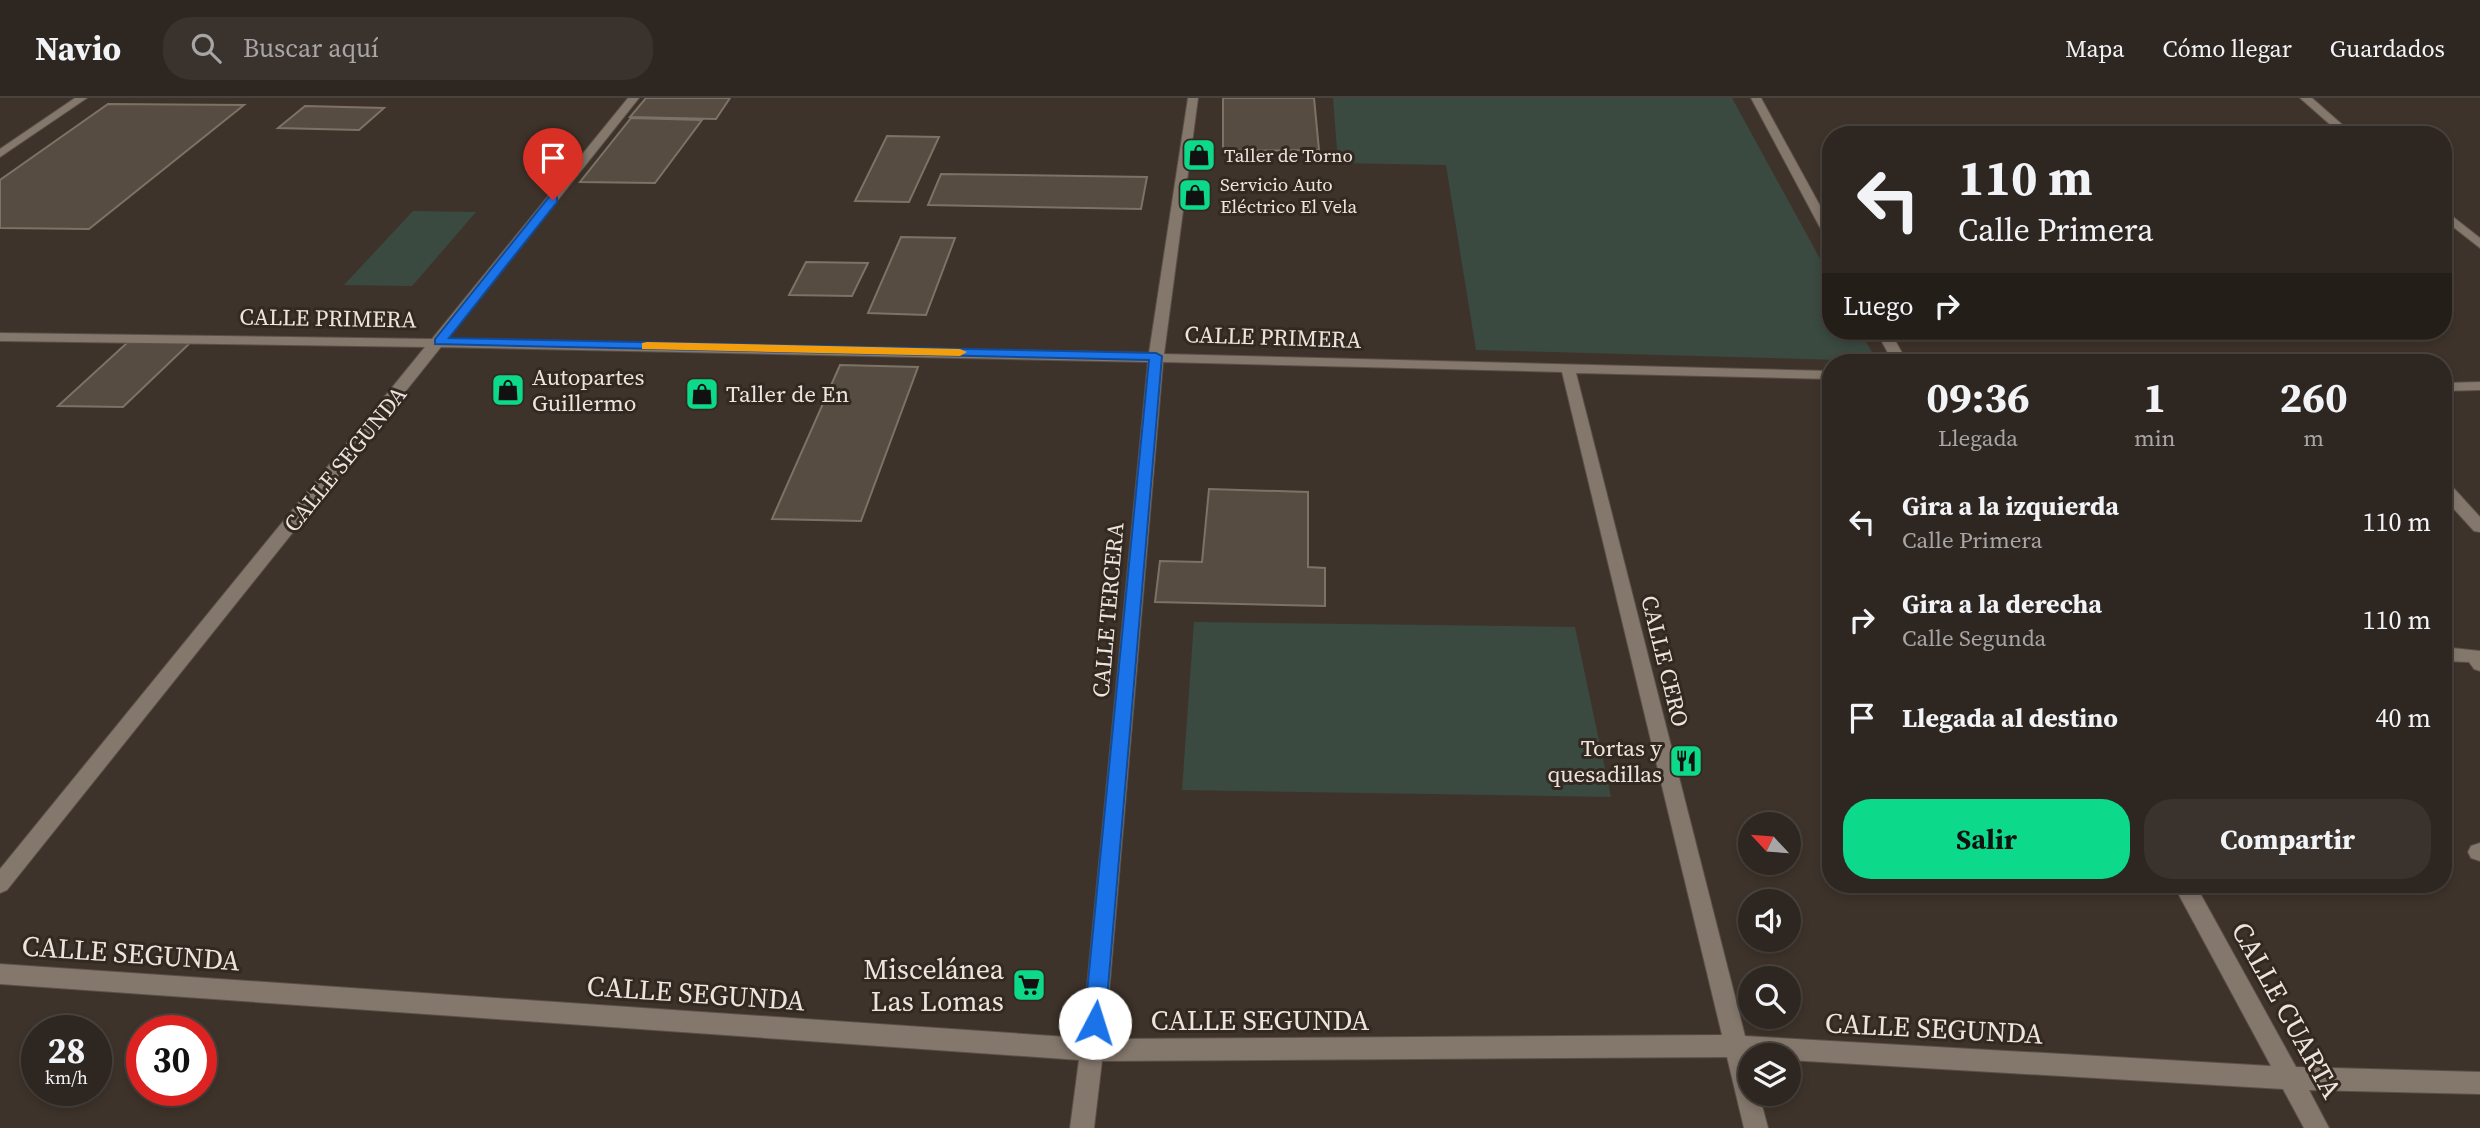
<!DOCTYPE html>
<html lang="es">
<meta charset="utf-8">
<style>
body{margin:0;font-family:"Source Serif 4",serif;background:#3a322d;color:#f1f3f6;height:100vh;display:flex;flex-direction:column;font-size:26px;white-space:nowrap}
*{box-sizing:border-box;margin:0}
p{font-size:23px;color:#a7a5a5}
.icon{flex:none;width:38px;height:38px;fill:none;stroke:currentColor;stroke-width:2;stroke-linecap:round;stroke-linejoin:round}
.map{position:relative;flex:1;overflow:hidden}
.details{position:absolute;left:1822px;top:256px;width:630px;height:539px;display:flex;flex-direction:column;background:#2e2620;border-radius:28px;box-shadow:0 4px 10px #0003,0 0 0 2px #49433e}
.details>*{flex:none}
.guide{position:absolute;left:1822px;top:28px;width:630px;height:214px;border-radius:28px;box-shadow:0 4px 10px #0003,0 0 0 2px #49433e;background:#2e2620;color:#f1f3f6;overflow:hidden}
.needle{width:46px;rotate:296deg}
.controls{position:absolute;left:1738px;top:714px;display:grid;gap:14px}
.controls a{display:grid;place-items:center;width:63px;height:63px;border-radius:50%;background:#2e2620;box-shadow:0 4px 10px #0003,0 0 0 2px #49433e;font-size:35px}
.speed{position:absolute;left:21px;top:917px;display:flex;gap:14px;font-size:35px;font-weight:700;text-align:center}
.speed>*{display:grid;place-content:center;width:91px;height:91px;border-radius:50%;background:#2e2620;box-shadow:0 4px 10px #0003,0 0 0 2px #49433e;line-height:1}
.speed small{font-size:18px;font-weight:400}
.speed .limit{border:10px solid #d22;background:#fff;color:#111}
.pin{position:absolute;display:grid;place-items:center;width:60px;height:60px;color:#fff;margin:-72px -30px;border-radius:50% 50% 50% 0;rotate:-45deg;box-shadow:0 0 7px #0007}
.pin .icon{rotate:45deg}
.me{position:absolute;width:77px;margin:-38px;rotate:5deg;stroke-linejoin:round;filter:drop-shadow(0 0 5px #0008)}
.turn{display:flex;align-items:center;gap:24px;height:147px;padding:0 21px;font-size:32px}
.turn .icon{width:91px;height:91px;stroke-width:2.5}
.turn b{display:block;font-size:49px;line-height:60px}
.then{display:flex;align-items:center;height:66px;padding:0 21px;background:#0003;gap:14px;font-size:26px}
.eta{display:flex;justify-content:space-evenly;align-items:center;height:119px;text-align:center}
.eta b{font-size:42px;font-weight:700;line-height:49px}
.button{display:flex;gap:14px;margin-top:auto;padding:14px 21px}
.button a{flex:1;height:80px;border-radius:28px;background:#0dd98a;color:#111;font-size:28px;font-weight:700;line-height:80px;text-align:center}
.button a+a{background:#3a322d;color:#f1f3f6}
ul{padding:0;list-style:none}
li{display:flex;align-items:center;gap:21px;height:98px;padding:0 21px}
li div{flex:1}
li b{display:block;font-size:26px}
li em{font-style:normal}
header{display:flex;align-items:center;gap:42px;box-sizing:border-box;height:98px;padding:0 35px;background:#2e2620;border-bottom:2px solid #49433e}
header strong{font-size:33px}
nav{display:flex;gap:38px;margin-inline-start:auto;font-size:24px}
.search{width:490px;height:63px;background:#3a322d;display:flex;align-items:center;gap:18px;box-sizing:border-box;padding:0 24px;border-radius:28px;color:#a7a5a5;font-size:26px}
.map>svg:first-child{display:block}
</style>
<header>
<strong>Navio</strong>
<div class="search"><svg class="icon" aria-label="search" viewBox="0 0 24 24"><circle cx="10" cy="10" r="6"/><path d="M15 15l6 6"/></svg>Buscar aquí</div>
<nav><a>Mapa</a><a>Cómo llegar</a><a>Guardados</a></nav>
</header>
<div class="map">
<svg width="2480" height="1030" viewBox="0 0 2480 1030">
<rect width="100%" height="100%" fill="#3e332a"/>
<!-- green -->
<g fill="#3a4a41">
<polygon points="1333,0 1732,0 1830,179 1830,233 1860,233 1877,263 1476,252 1446,67 1338,65"/>
<polygon points="413,113 476,114 412,188 344,187"/>
<polygon points="1194,524 1575,529 1611,699 1182,692"/>
</g>
<!-- building -->
<g fill="#564c41" stroke="#7d7266" stroke-width="2">
<polygon points="646,0 730,0 716,21 630,19"/>
<polygon points="1223,0 1314,0 1319,52 1223,53"/>
<polygon points="108,6 244,7 89,131 0,130 0,82"/>
<polygon points="305,8 384,10 359,32 278,30"/>
<polygon points="631,20 702,22 655,85 580,84"/>
<polygon points="887,38 939,39 909,104 855,103"/>
<polygon points="941,76 1147,79 1141,111 928,107"/>
<polygon points="901,139 955,140 926,217 868,215"/>
<polygon points="806,164 868,165 852,198 789,197"/>
<polygon points="128,244 190,245 123,309 58,308"/>
<polygon points="840,267 918,269 861,423 772,421"/>
<polygon points="1209,391 1308,394 1308,469 1325,470 1325,508 1155,504 1160,463 1202,464"/>
</g>
<g fill="none" stroke-linecap="round" stroke-linejoin="round">
<defs>
<g id="minor">
<polygon points="75,0 87,0 0,59 0,51"/>
<path d="M628 0H639L447 241 1149 255 1188 0H1198L1164 256 1830 273V281L1576 275 1745 938 2271 968 2173 786H2195L2296 969 2480 974V996L2309 992 2329 1030H2304L2283 991 1788 962V957H1750V996H1759L1768 1030H1744L1727 959 1102 963 1094 1030H1070L1079 962 0 886V866L1082 940 1148 264 441 249 7 792 0 795V771L425 249 0 243V235L432 241ZM1163 264 1562 274 1722 937 1105 941Z"/>
<polygon points="1751,0 1761,0 1830,126 1830,141 1824,137"/>
<polygon points="2300,0 2312,0 2354,37 2342,37"/>
<polygon points="2443,111 2480,140 2480,150 2443,121"/>
<polygon points="1876,233 1890,233 1907,264 1893,264"/>
<polygon points="2480,284 2480,292 2443,293 2443,285"/>
<polygon points="2443,384 2449,385 2480,419 2480,434 2474,433 2443,399"/>
<polygon points="2443,549 2480,553 2480,573 2474,571 2469,564 2443,563"/>
<polygon points="2480,745 2480,763 2471,760 2468,754 2471,748"/>
</g>
</defs>
<!-- minor casing -->
<use href="#minor" stroke="#595047" stroke-width="2"/>
<!-- minor -->
<use href="#minor" fill="#84776c" fill-rule="evenodd"/>
</g>
<!-- route -->
<polygon fill="#1a73e8" stroke="#114b97" stroke-width="2" points="553,98 557,99 557,104 449,240 1156,255 1162,258 1105,925 1102,931 1095,934 1087,931 1084,925 1149,262 435,246 435,241 549,99"/>
<!-- slow -->
<polygon fill="#f59e0b" points="647,244 960,251 967,254 960,258 642,251 642,245"/>
<!-- icons -->
<defs>
<symbol id="shop-square" viewBox="-11 -11 22 22"><rect x="-9" y="-9" width="18" height="18" rx="4" fill="#0dd98a" stroke="#342920"/><path d="M-5-2.5h2.3a2.7 3.5 0 0 1 5.4 0H5L5.5 6h-11ZM-1.5-2.5h3a1.5 2.3 0 0 0-3 0Z" fill="#111"/></symbol>
<symbol id="restaurant-square" viewBox="-11 -11 22 22"><rect x="-9" y="-9" width="18" height="18" rx="4" fill="#0dd98a" stroke="#342920"/><path d="M-5-6h1v4h1v-4h1v4h1v-4h1v5L-1.5 .5V6h-2V.5L-5-1ZM5-6V6H3V1.5H1.5Q1.5-4 5-6Z" fill="#111"/></symbol>
<symbol id="supermarket-square" viewBox="-11 -11 22 22"><rect x="-9" y="-9" width="18" height="18" rx="4" fill="#0dd98a" stroke="#342920"/><path d="M-6-5.5h2.5l.6 2H6L4.5 2H-2.5L-4.4-4H-6ZM-1.5 3.2a1.3 1.3 0 1 0 .1 0ZM3 3.2a1.3 1.3 0 1 0 .1 0Z" fill="#111"/></symbol>
</defs>
<g fill-rule="evenodd">
<use href="#shop-square" x="1180" y="38" width="38" height="38"/>
<use href="#shop-square" x="1176" y="78" width="38" height="38"/>
<use href="#shop-square" x="489" y="273" width="38" height="38"/>
<use href="#shop-square" x="683" y="277" width="38" height="38"/>
<use href="#restaurant-square" x="1667" y="644" width="38" height="38"/>
<use href="#supermarket-square" x="1010" y="868" width="38" height="38"/>
</g>
<g text-anchor="middle" dominant-baseline="central" stroke-width="6" stroke-linejoin="round" paint-order="stroke">
<!-- far-poi labels -->
<g font-size="19" fill="#ece5df" stroke="#342920" text-anchor="start">
<text x="1224" y="57">Taller de Torno</text>
<text x="1220" y="86">Servicio Auto<tspan x="1220" dy="22">Eléctrico El Vela</tspan></text>
</g>
<!-- street labels -->
<g font-size="23" fill="#ece5df" stroke="#342920">
<text transform="translate(328 220) rotate(1)">CALLE PRIMERA</text>
<text transform="translate(1273 239) rotate(2)">CALLE PRIMERA</text>
<text transform="translate(345 361) rotate(-51)">CALLE SEGUNDA</text>
<text transform="translate(1108 512) rotate(-85)">CALLE TERCERA</text>
<text transform="translate(1665 563) rotate(76)">CALLE CERO</text>
</g>
<!-- poi labels -->
<g font-size="23" fill="#ece5df" stroke="#342920" text-anchor="start">
<text x="532" y="279">Autopartes<tspan x="532" dy="26">Guillermo</tspan></text>
<text x="726" y="296">Taller de En</text>
<text x="1662" y="650" text-anchor="end">Tortas y<tspan x="1662" dy="26">quesadillas</tspan></text>
</g>
<!-- near-street labels -->
<g font-size="28" fill="#ece5df" stroke="#342920">
<text transform="translate(131 855) rotate(4)">CALLE SEGUNDA</text>
<text transform="translate(696 895) rotate(4)">CALLE SEGUNDA</text>
<text transform="translate(2287 912) rotate(61)">CALLE CUARTA</text>
<text x="1260" y="922">CALLE SEGUNDA</text>
<text transform="translate(1934 930) rotate(3)">CALLE SEGUNDA</text>
</g>
<!-- near-poi labels -->
<g font-size="28" fill="#ece5df" stroke="#342920" text-anchor="end">
<text x="1004" y="871">Miscelánea<tspan x="1004" dy="32">Las Lomas</tspan></text>
</g>
</g>
</svg>
<div class="controls">
<a><svg class="needle" viewBox="-14 -14 28 28"><path d="M0-13l5 13h-10z" fill="#e53935"/><path d="M0 13l5-13h-10z" fill="#a7a5a5"/></svg></a>
<a><svg class="icon" aria-label="sound" viewBox="0 0 24 24"><path d="M4 9h4l5-4v14l-5-4H4zM17 9q2 3 0 6"/></svg></a>
<a><svg class="icon" aria-label="search" viewBox="0 0 24 24"><circle cx="10" cy="10" r="6"/><path d="M15 15l6 6"/></svg></a>
<a><svg class="icon" aria-label="layers" viewBox="0 0 24 24"><path d="M12 4l9 5-9 5-9-5zM3 14l9 5 9-5"/></svg></a>
</div>
<div class="speed"><div>28<small>km/h</small></div><div class="limit">30</div></div>
<div class="pin" style="left:553px;top:102px;background:#d93025"><svg class="icon" aria-label="arrive" viewBox="0 0 24 24"><path d="M6 21V4h12l-3 4 3 4H6"/></svg></div>
<svg class="me" style="left:1095px;top:925px" viewBox="-20 -20 40 40"><circle r="19" fill="#fff"/><path d="M0-13L10 11 0 6-10 11z" fill="#1a73e8"/></svg>
<div class="guide">
<div class="turn"><svg class="icon" aria-label="left" viewBox="0 0 24 24"><path d="M17 20v-9H6M10 6l-5 5 5 5"/></svg><div><b>110 m</b>Calle Primera</div></div>
<div class="then">Luego<svg class="icon" aria-label="right" viewBox="0 0 24 24"><path d="M7 20v-9h11M14 6l5 5-5 5"/></svg></div>
</div>
<section class="details">
<div class="eta">
<div><b>09:36</b><p>Llegada</p></div>
<div><b>1</b><p>min</p></div>
<div><b>260</b><p>m</p></div>
</div>
<ul>
<li><svg class="icon" aria-label="left" viewBox="0 0 24 24"><path d="M17 20v-9H6M10 6l-5 5 5 5"/></svg><div><b>Gira a la izquierda</b><p>Calle Primera</p></div><em>110 m</em></li>
<li><svg class="icon" aria-label="right" viewBox="0 0 24 24"><path d="M7 20v-9h11M14 6l5 5-5 5"/></svg><div><b>Gira a la derecha</b><p>Calle Segunda</p></div><em>110 m</em></li>
<li><svg class="icon" aria-label="arrive" viewBox="0 0 24 24"><path d="M6 21V4h12l-3 4 3 4H6"/></svg><div><b>Llegada al destino</b></div><em>40 m</em></li>
</ul>
<div class="button"><a>Salir</a><a>Compartir</a></div>
</section>
</div>
